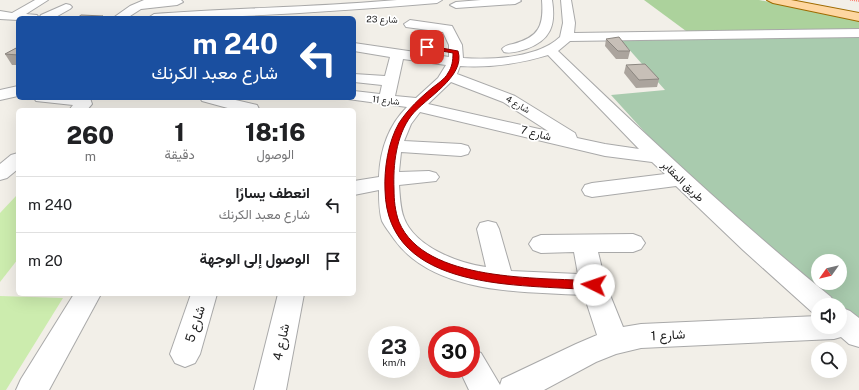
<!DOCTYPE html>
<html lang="ar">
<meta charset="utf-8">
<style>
body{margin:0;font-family:"Public Sans",Vazirmatn,sans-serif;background:#f2f2f2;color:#202124;direction:rtl;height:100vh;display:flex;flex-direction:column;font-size:15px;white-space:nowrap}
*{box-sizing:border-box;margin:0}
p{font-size:13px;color:#757577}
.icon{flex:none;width:22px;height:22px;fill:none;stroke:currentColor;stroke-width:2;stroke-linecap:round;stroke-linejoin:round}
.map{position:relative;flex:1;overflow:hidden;direction:ltr}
.drawer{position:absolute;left:16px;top:108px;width:340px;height:188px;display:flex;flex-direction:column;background:#fff;border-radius:6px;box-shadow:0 4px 16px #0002;direction:rtl}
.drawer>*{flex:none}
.top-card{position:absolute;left:16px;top:16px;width:340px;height:84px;border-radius:6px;box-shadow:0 4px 16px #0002;direction:rtl;background:#1a4fa0;color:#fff;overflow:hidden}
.needle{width:26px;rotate:236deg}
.controls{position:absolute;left:811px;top:254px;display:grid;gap:8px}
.controls a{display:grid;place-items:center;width:36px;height:36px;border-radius:50%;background:#fff;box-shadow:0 4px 16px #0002;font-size:20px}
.speed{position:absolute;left:368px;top:326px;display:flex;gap:8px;font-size:20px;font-weight:700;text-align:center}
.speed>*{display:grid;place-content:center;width:52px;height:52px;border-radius:50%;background:#fff;box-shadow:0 4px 16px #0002;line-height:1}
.speed small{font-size:10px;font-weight:400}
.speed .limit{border:6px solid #d22;background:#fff;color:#111}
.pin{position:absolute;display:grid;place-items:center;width:34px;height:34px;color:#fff;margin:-17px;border-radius:8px;box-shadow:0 2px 6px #0006}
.me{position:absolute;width:44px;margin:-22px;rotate:274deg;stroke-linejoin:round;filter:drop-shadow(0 0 3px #0008)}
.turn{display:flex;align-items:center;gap:14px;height:84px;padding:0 12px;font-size:18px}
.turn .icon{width:52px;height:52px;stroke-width:2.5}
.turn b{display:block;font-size:28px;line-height:34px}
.eta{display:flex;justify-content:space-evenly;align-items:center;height:68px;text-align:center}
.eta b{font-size:24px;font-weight:800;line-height:28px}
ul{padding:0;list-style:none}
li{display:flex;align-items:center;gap:12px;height:56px;padding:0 12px;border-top:1px solid #e0e0e0}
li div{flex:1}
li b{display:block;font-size:15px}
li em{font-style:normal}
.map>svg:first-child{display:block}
</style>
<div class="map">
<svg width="859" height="390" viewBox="0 0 859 390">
<rect width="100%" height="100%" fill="#f2efe8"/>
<!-- grass -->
<g fill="#ccecae">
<polygon points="16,196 18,196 18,259 0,282 0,213"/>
<polygon points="0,296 63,298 6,390 0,390"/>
</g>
<!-- forest -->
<polygon fill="#acd29c" points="644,0 759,0 859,19 859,31 686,31"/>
<!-- cemetery -->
<path fill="#a9cbae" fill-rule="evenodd" d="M859 33V319L712 206 611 95 665 90 619 38ZM818 261H840V283H818Z"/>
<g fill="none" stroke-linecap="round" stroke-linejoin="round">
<defs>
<g id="minor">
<polygon points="35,0 48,0 26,14 37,15 39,18 18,18 18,20 0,19 0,11 12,13"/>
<polygon points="144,0 181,0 183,2 177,5 141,9 127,18 113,18 130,6"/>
<path d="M397 0H442L437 3C341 11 244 18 148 18L154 14C235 8 316 7 397 0Z"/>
<polygon points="481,0 520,0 521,1 515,4 456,8 450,5 456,2"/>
<path d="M542 0H552C556 25 551 40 526 49 519 51 511 54 504 52L502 49C505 45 509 45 513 44 539 37 544 26 542 0Z"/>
<path d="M561 0H571L575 23 574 33 859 29V37L570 41 558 51C647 136 736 220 831 297L835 305H818V315L813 313 743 250 676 186 592 197 585 195 582 190 585 185 592 183 665 174 652 162 605 156 420 112 411 124 404 141 461 144 468 146 470 150 468 154 461 156 401 152 399 172 429 171 436 173 439 177 436 181 399 185C400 196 400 208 404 218 415 247 458 263 486 267L477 229 480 223 488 221 496 223 499 229 511 271 578 274 574 252 541 253 533 250 529 244 533 238 541 235 633 234 641 237 645 243 641 249 633 252H598L606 285 623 327 641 324 818 316V327H840V307L850 311 859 318V347L849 344 841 337 834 339 641 348 616 354 596 362 544 390H469L459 369H471V349L481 353 500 385 502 379 576 344 597 335 584 295C522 292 433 294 394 239 390 233 385 227 382 221 379 211 379 200 379 190L354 195V181L379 177C380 151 388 126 407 107L348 99 347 98H354V91L380 94 382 85 354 82V74L385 76 390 57 354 51V43L449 57V45L443 32 406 27 404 24 410 20 452 26 462 45 463 58C491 60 538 58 560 37L563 23ZM548 55 639 149 605 144 577 138 575 133 515 96 457 74 460 66C491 68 518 64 548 55ZM403 59 446 65 438 78 416 98 395 96ZM451 82 503 102 548 131 428 104Z"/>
<polygon points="66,4 70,5 72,7 70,9 54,18 39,18 41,15"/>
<polygon points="18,86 18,96 0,100 0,90"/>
<polygon points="34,98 90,98 92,104 87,110 69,110 73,105 36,101"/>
<polygon points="200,98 227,98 257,105 259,109 235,110 202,101"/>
<polygon points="18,153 18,169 7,178 0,180 0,164 11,155"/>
<polygon points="74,294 101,294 49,390 16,390 21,379"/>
<polygon points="191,294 217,294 200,354 195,363 185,367 175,363 170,354"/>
<polygon points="278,294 304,294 286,390 254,390"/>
</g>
<polygon id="major" points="767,0 791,0 859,13 859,21 773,3"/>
</defs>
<!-- minor casing -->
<use href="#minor" stroke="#a9a9a9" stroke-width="2"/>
<!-- major casing -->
<use href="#major" stroke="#9f6b00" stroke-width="2"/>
<!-- path -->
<polyline stroke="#fd7d6e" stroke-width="1.5" stroke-dasharray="1 1" stroke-linecap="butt" points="850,0 859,1"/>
<!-- minor -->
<use href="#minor" fill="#fff" fill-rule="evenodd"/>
<!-- major -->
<use href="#major" fill="#fed6a1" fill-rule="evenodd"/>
</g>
<!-- wall -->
<g fill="#aba49d">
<polygon points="606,39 630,51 628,59 616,59 605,46"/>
<polygon points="18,47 18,65 12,65 5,54"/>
<polygon points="626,65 659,79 657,87 636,88 624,73"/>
</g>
<!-- shaded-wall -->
<polygon fill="#8b8680" points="103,16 104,18 98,18"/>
<!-- building -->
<g fill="#c7bfb7" stroke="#8b8680">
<polygon points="81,15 103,16 98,18 77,18"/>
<polygon points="619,37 630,51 618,51 606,39"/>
<polygon points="18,47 18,55 5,54"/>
<polygon points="645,64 659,79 639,80 626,65"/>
</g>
<!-- route -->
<path fill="#d30100" stroke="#890100" d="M425 45 458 51C466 77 425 98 411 116 396 136 393 165 394 189 394 200 395 211 399 222 425 283 539 277 594 281L597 282 599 285 597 288 594 290C521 284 387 293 385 190 384 169 388 142 399 123 408 109 420 98 432 88 437 84 445 79 448 73 452 67 453 61 453 53L425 48Z"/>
<g text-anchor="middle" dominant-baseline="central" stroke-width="3.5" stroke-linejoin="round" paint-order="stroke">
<!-- far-street labels -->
<g font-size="9" fill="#222" stroke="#fff">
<text transform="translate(382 19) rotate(1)">شارع 23</text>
<text transform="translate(386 100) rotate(6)">شارع 11</text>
<text transform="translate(518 104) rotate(29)">شارع 4</text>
</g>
<!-- street labels -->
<g font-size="11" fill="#222" stroke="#fff">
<text transform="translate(536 133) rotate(14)">شارع 7</text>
<text transform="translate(683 181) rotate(44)">طريق المقابر</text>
</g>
<!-- near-street labels -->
<g font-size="13" fill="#222" stroke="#fff">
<text transform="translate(195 324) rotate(-72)">شارع 5</text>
<text transform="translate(668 335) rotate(-3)">شارع 1</text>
<text transform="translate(281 342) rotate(-78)">شارع 4</text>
</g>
</g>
</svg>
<div class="controls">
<a><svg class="needle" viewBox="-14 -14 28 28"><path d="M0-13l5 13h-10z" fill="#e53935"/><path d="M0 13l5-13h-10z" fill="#757577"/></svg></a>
<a><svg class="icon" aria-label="sound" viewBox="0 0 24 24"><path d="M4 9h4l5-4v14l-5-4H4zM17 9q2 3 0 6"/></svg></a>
<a><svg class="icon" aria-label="search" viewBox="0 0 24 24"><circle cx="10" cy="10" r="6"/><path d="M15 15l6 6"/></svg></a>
</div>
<div class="speed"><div>23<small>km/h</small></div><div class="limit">30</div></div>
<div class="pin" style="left:427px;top:47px;background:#d93025"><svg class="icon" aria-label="arrive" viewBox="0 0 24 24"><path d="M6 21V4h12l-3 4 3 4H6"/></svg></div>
<svg class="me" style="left:594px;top:285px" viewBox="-20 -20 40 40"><circle r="19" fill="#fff"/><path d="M0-13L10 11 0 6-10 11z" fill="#d30100"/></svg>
<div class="top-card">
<div class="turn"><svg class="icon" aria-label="left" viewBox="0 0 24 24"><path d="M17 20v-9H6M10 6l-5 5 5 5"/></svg><div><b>240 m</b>شارع معبد الكرنك</div></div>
</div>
<section class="drawer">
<div class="eta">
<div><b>18:16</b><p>الوصول</p></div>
<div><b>1</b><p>دقيقة</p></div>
<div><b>260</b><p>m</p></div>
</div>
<ul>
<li><svg class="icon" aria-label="left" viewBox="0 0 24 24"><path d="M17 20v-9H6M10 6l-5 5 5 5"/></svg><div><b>انعطف يسارًا</b><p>شارع معبد الكرنك</p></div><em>240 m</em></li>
<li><svg class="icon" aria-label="arrive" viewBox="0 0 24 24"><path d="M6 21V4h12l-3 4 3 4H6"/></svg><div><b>الوصول إلى الوجهة</b></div><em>20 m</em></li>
</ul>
</section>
</div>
